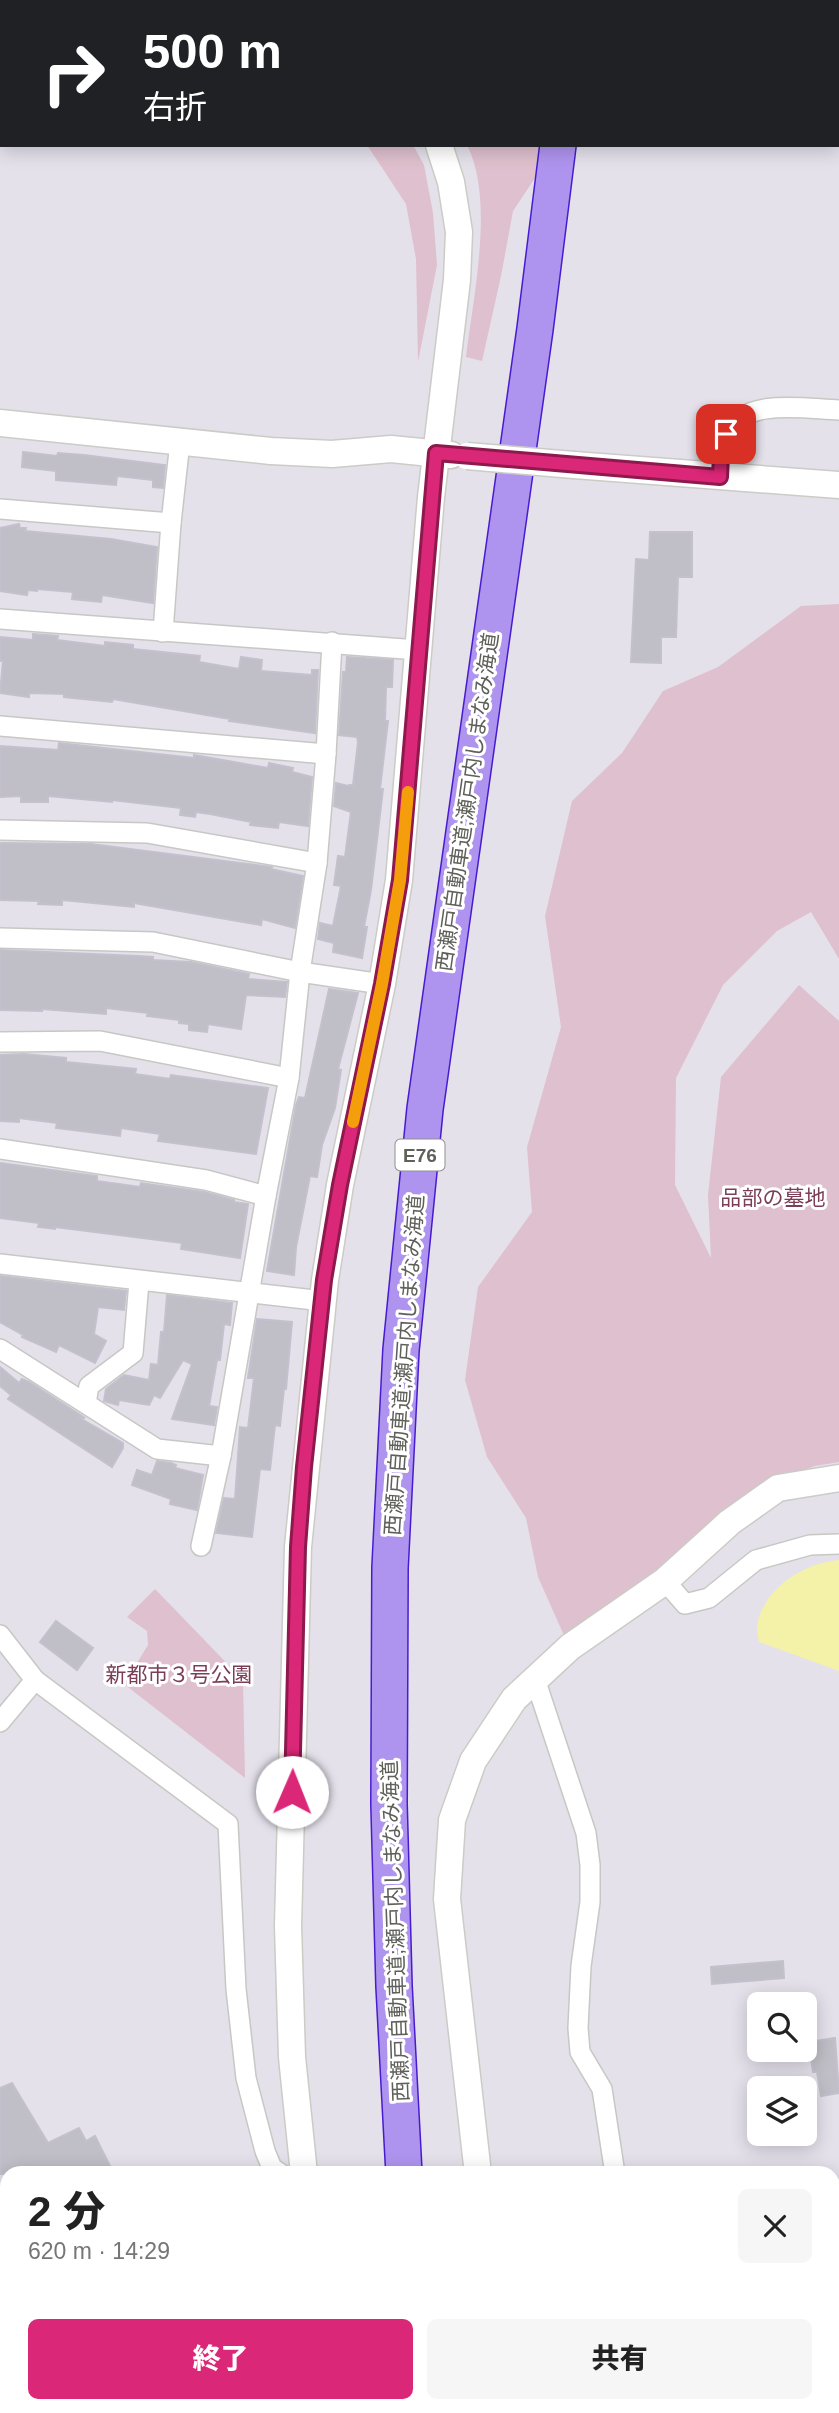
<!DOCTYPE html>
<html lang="ja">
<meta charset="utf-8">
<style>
body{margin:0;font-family:Helvetica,"Noto Sans JP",sans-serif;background:#f6f6f6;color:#222;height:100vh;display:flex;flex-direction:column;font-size:26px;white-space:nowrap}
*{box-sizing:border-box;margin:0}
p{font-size:23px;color:#767676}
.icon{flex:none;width:38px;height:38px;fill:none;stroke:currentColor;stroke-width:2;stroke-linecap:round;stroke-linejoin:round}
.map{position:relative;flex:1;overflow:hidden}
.panel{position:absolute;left:0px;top:2166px;width:840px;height:247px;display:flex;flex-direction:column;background:#fff;border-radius:21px 21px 0 0;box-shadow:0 4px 18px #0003}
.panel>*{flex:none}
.guide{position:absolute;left:0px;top:0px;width:840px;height:147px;box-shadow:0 4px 18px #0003;background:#202124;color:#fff;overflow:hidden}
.tools{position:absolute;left:747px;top:1992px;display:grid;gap:14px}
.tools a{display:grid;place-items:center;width:70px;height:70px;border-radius:10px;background:#fff;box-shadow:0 4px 18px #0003;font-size:35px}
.pin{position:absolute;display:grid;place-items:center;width:60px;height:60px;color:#fff;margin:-30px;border-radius:14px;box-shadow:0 4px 10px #0006}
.me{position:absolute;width:77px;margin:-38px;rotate:1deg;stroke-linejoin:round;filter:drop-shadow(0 0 5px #0008)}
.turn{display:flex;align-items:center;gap:24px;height:147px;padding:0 28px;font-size:32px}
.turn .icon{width:91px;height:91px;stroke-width:2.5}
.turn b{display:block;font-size:49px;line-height:60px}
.round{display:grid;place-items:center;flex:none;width:74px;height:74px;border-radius:10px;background:#f6f6f6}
.head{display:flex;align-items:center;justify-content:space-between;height:119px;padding:0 28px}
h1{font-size:42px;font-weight:800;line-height:52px}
.primary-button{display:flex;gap:14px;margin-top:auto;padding:14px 28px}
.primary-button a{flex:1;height:80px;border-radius:10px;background:#db2777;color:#fff;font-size:28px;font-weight:800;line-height:80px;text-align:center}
.primary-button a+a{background:#f6f6f6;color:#222}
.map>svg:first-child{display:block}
</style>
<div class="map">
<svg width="839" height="2413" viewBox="0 0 839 2413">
<rect width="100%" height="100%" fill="#e4e1eb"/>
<!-- green -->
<g fill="#dfc0ce">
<polygon points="0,0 556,0 2,2 0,92"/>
<polygon points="367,145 413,145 424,165 433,213 437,265 418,362 416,259 406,204"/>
<path d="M467 145H540L535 178 513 211 501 276 482 361 466 357C473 297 495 200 467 145Z"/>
<polygon points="839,604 839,959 811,912 777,931 723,985 676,1078 675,1185 711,1258 708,1195 721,1077 799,985 839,1021 839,1462 815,1466 776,1480 661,1573 566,1640 538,1577 526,1518 487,1457 465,1380 478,1287 532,1212 527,1147 561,1027 545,916 572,801 622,753 663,691 718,667 801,606"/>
<polygon points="155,1589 243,1680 245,1778 124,1684 148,1645 147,1631 127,1617"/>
</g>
<!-- water -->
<path fill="#f3f2a8" d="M839 1560V1671L759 1642C758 1637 757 1631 757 1626 763 1588 804 1563 839 1560Z"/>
<!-- building -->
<g fill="#c0bec6" stroke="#c4c0ce" stroke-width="2">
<polygon points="23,452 57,456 58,453 84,455 165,465 163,488 153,487 153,480 117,476 116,485 56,480 56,471 22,467"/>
<polygon points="19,524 20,528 26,528 25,531 111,539 157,547 153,603 102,595 101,602 72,599 73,592 37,589 37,591 28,590 27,595 0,591 0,528"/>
<polygon points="650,532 692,532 692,577 678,577 676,637 661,637 661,663 631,662 636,559 649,560"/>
<polygon points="33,634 58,636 57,640 105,646 105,642 133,645 133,649 200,656 199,662 239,669 241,657 262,660 261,671 312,675 312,670 318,670 315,733 229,721 230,719 113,699 112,702 64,697 64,694 29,693 29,697 0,693 3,661 0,661 0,637 33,640"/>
<polygon points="347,657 393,660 392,687 386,687 385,721 388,721 380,789 383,789 371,890 364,927 367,927 362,958 333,952 334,943 318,939 320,923 333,926 341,886 334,885 338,856 345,857 351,812 334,806 336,783 348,786 349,785 353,785 358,742 357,737 339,735 343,672 346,672"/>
<polygon points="59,743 194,758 194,755 268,768 269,763 293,768 292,772 312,777 308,826 279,822 278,828 250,825 251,822 210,814 196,812 195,817 180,815 181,808 112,800 112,802 48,796 48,802 21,802 21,796 0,797 0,746 58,750"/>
<polygon points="0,843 91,844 272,867 271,869 303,876 295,928 262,919 261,925 134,903 134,907 62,900 62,905 38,904 39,901 0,900"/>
<polygon points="0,950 139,956 153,957 153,960 191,962 249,974 248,979 287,982 285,997 246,995 241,1029 208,1024 207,1032 189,1030 189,1024 179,1023 179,1020 147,1016 148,1013 106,1008 106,1014 42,1009 42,1011 0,1010"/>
<polygon points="329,989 358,993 338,1069 341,1070 335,1108 322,1145 317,1177 310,1176 296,1247 294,1275 267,1271 296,1105 299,1097 305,1098"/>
<polygon points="24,1054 66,1058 66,1062 136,1069 135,1074 170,1079 171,1075 268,1088 256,1154 158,1141 160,1134 121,1128 120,1136 56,1128 57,1123 19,1118 19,1122 0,1121 0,1055"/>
<polygon points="0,1163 97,1176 97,1181 140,1187 141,1183 204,1192 234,1200 234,1202 248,1204 240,1258 181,1249 182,1243 55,1227 55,1229 38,1227 39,1223 0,1218"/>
<polygon points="0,1276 126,1291 124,1310 98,1307 94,1334 106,1341 95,1363 59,1345 56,1352 22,1337 23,1335 0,1322"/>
<polygon points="167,1295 232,1303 230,1325 224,1324 220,1360 217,1360 209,1406 217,1407 214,1425 172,1419 192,1364 183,1360 160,1398 154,1395 149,1405 119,1400 118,1405 104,1401 106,1389 124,1375 149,1380 151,1364 158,1365 161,1332 164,1332"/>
<polygon points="257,1319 292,1322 286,1389 284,1389 280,1426 275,1425 270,1470 260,1469 252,1537 216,1533 224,1498 235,1499 240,1427 248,1428 254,1378 248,1378"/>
<polygon points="0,1367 19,1383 22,1379 29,1382 85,1418 78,1417 123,1443 123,1448 112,1467 8,1399 11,1395 0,1386"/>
<polygon points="157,1461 171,1463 176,1465 175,1468 203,1475 197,1510 170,1504 171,1499 132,1485 137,1470 152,1475"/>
<polygon points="56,1621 93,1648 77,1670 40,1642"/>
<polygon points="783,1961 784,1978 712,1984 711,1967"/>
<polygon points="835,2038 839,2093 821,2096 817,2072 813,2072 809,2042"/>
<polygon points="12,2083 48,2143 79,2128 86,2141 95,2136 114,2174 60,2174 57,2168 47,2174 0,2174 0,2088"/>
</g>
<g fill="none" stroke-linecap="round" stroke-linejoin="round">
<defs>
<g id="street">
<polyline points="751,0 752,2"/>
<polyline points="466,2 466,0"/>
<polyline points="838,61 839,61"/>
<path d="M720 476C720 463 720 445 726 433 746 397 805 409 839 410"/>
<polyline points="0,509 171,523"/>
<polyline points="0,619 418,650"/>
<polyline points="163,632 171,523 180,442"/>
<polyline points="0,726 326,754"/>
<polyline points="0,830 147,833 317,863"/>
<polyline points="0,938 153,942 300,972 382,984"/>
<polyline points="0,1042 100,1041 289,1078"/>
<polyline points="0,1149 206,1180 266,1196"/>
<polyline points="0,1264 323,1301"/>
<polyline points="0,1349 157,1449 221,1456 266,1196 289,1078 300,972 317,863 326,754 332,642"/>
<polyline points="86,1403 89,1386 133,1353 139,1282"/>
<polyline points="201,1546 221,1456"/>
<polyline points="665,1581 685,1604 709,1598 756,1560 810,1545 839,1544"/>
<polyline points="0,1635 35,1680 228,1824 236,1989 246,2078 265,2151 272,2168 281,2174"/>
<polyline points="535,1679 586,1833 590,1865 590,1902 581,1966 578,2028 580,2052 602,2089 615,2174"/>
<polyline points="0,1722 35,1680"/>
<polyline points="0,2246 7,2250"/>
<polyline points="833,2252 839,2251"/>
<polyline points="165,2406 169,2413"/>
<polyline points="439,2406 439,2413"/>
<polyline points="747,2406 750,2413"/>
<polyline points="0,2408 4,2413"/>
</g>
<g id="secondary">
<polyline points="362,0 364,2"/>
<polyline points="0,423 271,451 332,454 391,449 451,455"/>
<polyline points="574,465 839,485"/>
<polyline points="304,2174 292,2057 288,1926 298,1547 325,1280 340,1185 382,984 399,880 431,497 457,280 459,232 451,182 439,145"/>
<polyline points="478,2174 447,1899 452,1820 473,1761 514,1699 570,1647 665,1581 730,1522 778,1488 839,1478"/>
<polyline points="343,2406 343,2413"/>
</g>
<g id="highway">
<polyline points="574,2 574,0"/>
<polyline points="404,2174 394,1986 389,1804 390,1568 401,1350 425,1109 535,329 558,145"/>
<polyline points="415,2406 415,2413"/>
</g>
</defs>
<!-- street casing -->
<use href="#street" stroke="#c7c8c3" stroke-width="22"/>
<!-- secondary casing -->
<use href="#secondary" stroke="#cbccc5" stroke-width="29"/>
<!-- highway casing -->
<use href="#highway" stroke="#471cd0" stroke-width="38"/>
<!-- street -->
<use href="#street" stroke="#fff" stroke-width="19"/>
<!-- secondary -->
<use href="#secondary" stroke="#fff" stroke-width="26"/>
<!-- highway -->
<use href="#highway" stroke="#af94ef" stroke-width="35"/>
<defs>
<polyline id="secondary-bridge" points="467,456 574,465"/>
</defs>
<!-- secondary-bridge casing -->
<use href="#secondary-bridge" stroke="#cbccc5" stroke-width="29" stroke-linecap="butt"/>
<!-- secondary-bridge -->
<use href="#secondary-bridge" stroke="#fff" stroke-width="26"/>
</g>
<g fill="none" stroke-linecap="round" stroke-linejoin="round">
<defs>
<polyline id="route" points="292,1792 298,1547 304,1467 324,1280 340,1185 382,984 400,880 436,453 720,477 721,455 726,434"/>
</defs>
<!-- route casing -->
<use href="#route" stroke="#8e194d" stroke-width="18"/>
<!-- route -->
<use href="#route" stroke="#db2777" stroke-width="12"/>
<!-- slow -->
<polyline stroke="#f59e0b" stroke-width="12" points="353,1122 382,984 400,880 408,792"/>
</g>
<g text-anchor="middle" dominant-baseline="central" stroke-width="6" stroke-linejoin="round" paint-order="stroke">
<!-- shield labels -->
<rect fill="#fff" stroke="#8f908c" stroke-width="2" x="395.5" y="1139.5" width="49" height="31" rx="5"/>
<g font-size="19" font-weight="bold" fill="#5f605a">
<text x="420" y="1155">E76</text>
</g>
<!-- street labels -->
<g font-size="21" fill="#5f605a" stroke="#fff">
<text transform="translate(467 802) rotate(-82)">西瀬戸自動車道;瀬戸内しまなみ海道</text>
<text transform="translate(404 1365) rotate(-86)">西瀬戸自動車道;瀬戸内しまなみ海道</text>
<text transform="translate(395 1931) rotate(-92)">西瀬戸自動車道;瀬戸内しまなみ海道</text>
</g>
<!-- park labels -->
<g font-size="21" fill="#7b3e56" stroke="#fff">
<text x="773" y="1197">品部の墓地</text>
<text x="179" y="1674">新都市３号公園</text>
</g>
</g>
</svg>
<div class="tools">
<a><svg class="icon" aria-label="search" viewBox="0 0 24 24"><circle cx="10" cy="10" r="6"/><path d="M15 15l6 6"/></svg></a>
<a><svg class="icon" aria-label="layers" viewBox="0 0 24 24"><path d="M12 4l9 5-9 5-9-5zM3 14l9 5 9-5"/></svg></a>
</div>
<div class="pin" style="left:726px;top:434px;background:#d93025"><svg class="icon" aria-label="arrive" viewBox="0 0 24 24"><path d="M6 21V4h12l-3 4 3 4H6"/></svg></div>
<svg class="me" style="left:292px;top:1792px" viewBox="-20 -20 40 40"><circle r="19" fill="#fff"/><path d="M0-13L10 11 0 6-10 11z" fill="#db2777"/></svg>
<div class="guide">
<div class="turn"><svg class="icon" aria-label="right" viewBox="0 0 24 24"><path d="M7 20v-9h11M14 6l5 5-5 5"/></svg><div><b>500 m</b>右折</div></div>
</div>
<section class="panel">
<div class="head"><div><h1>2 分</h1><p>620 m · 14:29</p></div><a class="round"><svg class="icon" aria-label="close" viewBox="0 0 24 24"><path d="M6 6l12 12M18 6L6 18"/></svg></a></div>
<div class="primary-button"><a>終了</a><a>共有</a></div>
</section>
</div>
